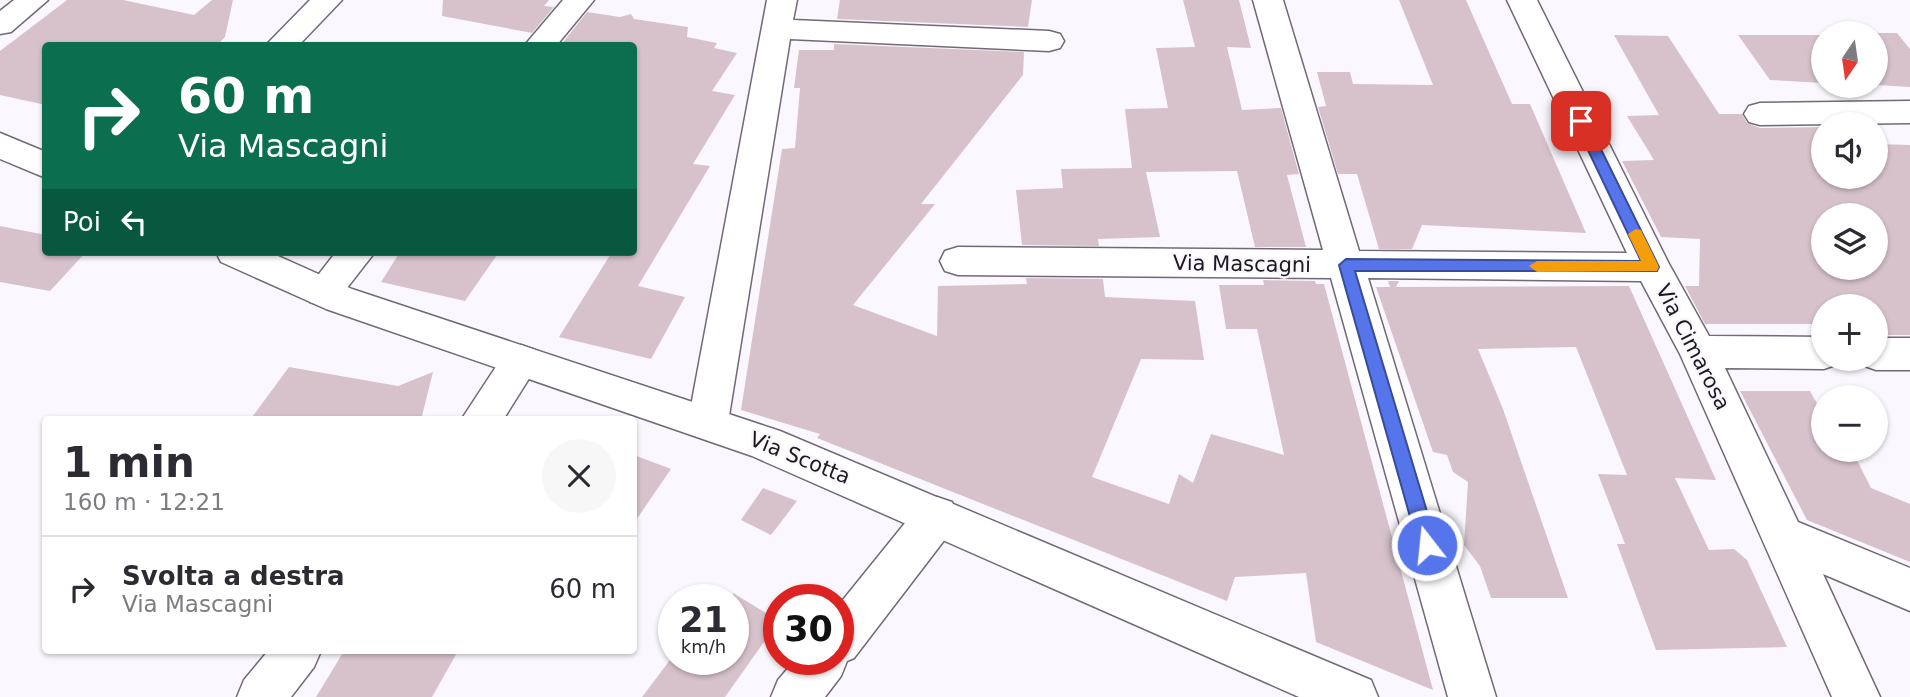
<!DOCTYPE html>
<html lang="it">
<meta charset="utf-8">
<style>
body{margin:0;font-family:"DejaVu Sans",sans-serif;background:#f7f7f7;color:#2b2b33;height:100vh;display:flex;flex-direction:column;font-size:26px;white-space:nowrap}
*{box-sizing:border-box;margin:0}
p{font-size:23px;color:#7c7c81}
.icon{flex:none;width:38px;height:38px;fill:none;stroke:currentColor;stroke-width:2;stroke-linecap:round;stroke-linejoin:round}
.map{position:relative;flex:1;overflow:hidden}
.drawer{position:absolute;left:42px;top:416px;width:595px;height:238px;display:flex;flex-direction:column;background:#fff;border-radius:7px;box-shadow:0 2px 5px #0004}
.drawer>*{flex:none}
.guide{position:absolute;left:42px;top:42px;width:595px;height:214px;border-radius:7px;box-shadow:0 2px 5px #0004;background:#0b6e4f;color:#fff;overflow:hidden}
.needle{width:46px;rotate:193deg}
.tools{position:absolute;left:1811px;top:21px;display:grid;gap:14px}
.tools a{display:grid;place-items:center;width:77px;height:77px;border-radius:50%;background:#fff;box-shadow:0 2px 5px #0004;font-size:35px}
.speed{position:absolute;left:658px;top:584px;display:flex;gap:14px;font-size:35px;font-weight:700;text-align:center}
.speed>*{display:grid;place-content:center;width:91px;height:91px;border-radius:50%;background:#fff;box-shadow:0 2px 5px #0004;line-height:1}
.speed small{font-size:18px;font-weight:400}
.speed .limit{border:10px solid #d22;background:#fff;color:#111}
.pin{position:absolute;display:grid;place-items:center;width:60px;height:60px;color:#fff;margin:-30px;border-radius:14px;box-shadow:0 4px 10px #0006}
.me{position:absolute;width:77px;margin:-38px;rotate:344deg;stroke-linejoin:round;filter:drop-shadow(0 0 5px #0008)}
.turn{display:flex;align-items:center;gap:24px;height:147px;padding:0 21px;font-size:32px}
.turn .icon{width:91px;height:91px;stroke-width:2.5}
.turn b{display:block;font-size:49px;line-height:60px}
.then{display:flex;align-items:center;height:66px;padding:0 21px;background:#0003;gap:14px;font-size:26px}
.round{display:grid;place-items:center;flex:none;width:74px;height:74px;border-radius:37px;background:#f7f7f7}
.overview{display:flex;align-items:center;justify-content:space-between;height:119px;padding:0 21px}
h1{font-size:42px;font-weight:600;line-height:52px}
ul{padding:0;list-style:none}
li{display:flex;align-items:center;gap:21px;height:105px;padding:0 21px;border-top:2px solid #e1e1e2}
li div{flex:1}
li b{display:block;font-size:26px}
li em{font-style:normal}
.map>svg:first-child{display:block}
</style>
<div class="map">
<svg width="1910" height="697" viewBox="0 0 1910 697">
<rect width="100%" height="100%" fill="#fbf7fe"/>
<!-- building -->
<g fill="#d7c2cc" fill-rule="evenodd">
<polygon points="67,0 123,0 194,15 212,0 233,0 225,37 216,46 46,46 46,105 0,95 0,51"/>
<polygon points="443,0 549,0 544,6 554,7 532,33 442,16"/>
<polygon points="840,0 1032,0 1028,27 837,19"/>
<polygon points="1183,0 1239,0 1251,48 1227,47 1242,110 1281,108 1299,174 1287,175 1306,247 1255,247 1237,171 1146,172 1160,237 1098,239 1099,246 1022,245 1016,190 1063,188 1061,169 1132,168 1125,109 1168,108 1156,48 1195,47"/>
<polygon points="1399,0 1466,0 1512,104 1530,104 1586,233 1422,225 1412,249 1379,249 1357,174 1338,174 1318,107 1326,106 1317,72 1350,72 1353,84 1433,85"/>
<polygon points="587,12 620,17 631,14 634,19 688,27 687,37 717,43 714,48 737,53 712,91 735,95 693,164 710,166 638,286 685,297 651,359 559,337 612,252 634,252 634,46 560,46"/>
<polygon points="1831,33 1897,33 1910,49 1910,87 1876,85 1876,33"/>
<path d="M1614 35 1668 36 1719 114H1742L1747 123 1760 128 1824 127V177H1876V144L1910 145V335H1876V306H1824V324H1705L1685 286H1699L1700 239 1661 237 1622 161 1654 160 1627 116 1659 115ZM1824 215H1876V268H1824Z"/>
<polygon points="1738,35 1824,35 1824,83 1770,80"/>
<polygon points="834,44 1024,52 1023,75 921,204 935,204 853,305 937,336 938,286 1027,284 1026,278 1103,279 1105,297 1195,301 1204,360 1141,359 1092,477 1169,504 1179,474 1193,483 1211,434 1284,455 1257,329 1226,329 1219,285 1264,285 1263,280 1315,281 1316,284 1324,284 1433,690 1316,642 1306,573 1235,577 1227,601 817,438 820,434 741,410 782,149 795,148 800,88 794,88 799,50 834,50"/>
<polygon points="0,226 46,235 46,252 86,252 50,291 0,282"/>
<polygon points="400,252 499,252 465,301 381,282"/>
<polygon points="1388,281 1399,281 1396,287 1629,286 1716,480 1675,478 1709,550 1734,549 1747,560 1787,647 1656,650 1617,544 1625,544 1598,474 1627,475 1576,347 1478,349 1503,409 1568,598 1491,598 1480,566 1464,545 1468,482 1453,472 1447,455 1433,452 1376,287 1390,287"/>
<polygon points="289,367 398,386 433,372 421,420 250,420"/>
<polygon points="1740,391 1810,391 1824,416 1824,450 1852,450 1871,488 1910,504 1910,562 1807,520"/>
<polygon points="634,455 671,469 634,523"/>
<polygon points="763,488 797,501 771,535 741,520"/>
<polygon points="733,593 779,621 725,697 642,697 670,660 733,660"/>
<polygon points="344,651 458,651 432,697 316,697"/>
</g>
<g fill="none" stroke-linecap="round" stroke-linejoin="round">
<defs>
<g id="minor">
<polygon points="14,0 48,0 11,32 0,34 0,11"/>
<polygon points="310,0 342,0 298,46 265,46"/>
<polygon points="563,0 594,0 556,46 524,46"/>
<polygon points="767,0 797,0 793,20 1049,31 1060,34 1064,41 1060,48 1049,51 790,39 728,422 722,434 708,439 694,434 688,422"/>
<polygon points="1253,0 1283,0 1359,251 1627,253 1507,0 1537,0 1669,264 1709,336 1824,337 1824,359 1840,359 1838,364 1824,369 1725,368 1798,522 1910,568 1910,611 1823,574 1880,697 1832,697 1680,354 1641,281 1368,278 1496,697 1448,697 1331,278 958,275 945,271 940,261 945,251 958,247 1323,250"/>
<polygon points="1910,101 1910,123 1760,125 1749,122 1744,114 1749,106 1760,103"/>
<polygon points="336,252 375,252 336,302 323,306 310,302 305,292"/>
<polygon points="1876,338 1910,338 1910,370 1876,370 1862,365 1859,359 1876,359"/>
<polygon points="521,345 535,350 540,361 503,420 461,420 507,350"/>
<polygon points="937,497 952,502 958,516 952,530 854,658 847,661 841,676 825,697 771,697 778,680 795,660 838,660 838,606 922,502"/>
<polygon points="268,651 321,651 314,667 291,697 237,697 244,680"/>
</g>
<g id="tertiary">
<polygon points="0,133 46,152 46,178 0,159"/>
<polygon points="216,252 269,252 352,289 780,431 1371,680 1378,697 1299,697 752,456 326,309 221,262"/>
</g>
</defs>
<!-- minor casing -->
<use href="#minor" stroke="#726978" stroke-width="3"/>
<!-- tertiary casing -->
<use href="#tertiary" stroke="#726978" stroke-width="3"/>
<!-- minor -->
<use href="#minor" fill="#fff" fill-rule="evenodd"/>
<!-- tertiary -->
<use href="#tertiary" fill="#fff" fill-rule="evenodd"/>
</g>
<!-- route -->
<polygon fill="#5675ea" stroke="#384c98" stroke-width="2" points="1581,117 1587,121 1659,267 1657,271 1355,271 1437,545 1434,550 1427,553 1421,550 1418,545 1339,265 1346,259 1641,261 1574,121"/>
<!-- slow -->
<polygon fill="#f59e0b" points="1636,229 1641,230 1659,267 1657,271 1537,272 1529,266 1537,261 1641,261 1628,234"/>
<g text-anchor="middle" dominant-baseline="central" stroke-width="5" stroke-linejoin="round" paint-order="stroke">
<!-- street labels -->
<g font-size="21" fill="#1c181e" stroke="#fbf7fe">
<text transform="translate(1242 264) rotate(1)">Via Mascagni</text>
<text transform="translate(1693 347) rotate(63)">Via Cimarosa</text>
<text transform="translate(800 458) rotate(22)">Via Scotta</text>
</g>
</g>
</svg>
<div class="tools">
<a><svg class="needle" viewBox="-14 -14 28 28"><path d="M0-13l5 13h-10z" fill="#e53935"/><path d="M0 13l5-13h-10z" fill="#7c7c81"/></svg></a>
<a><svg class="icon" aria-label="sound" viewBox="0 0 24 24"><path d="M4 9h4l5-4v14l-5-4H4zM17 9q2 3 0 6"/></svg></a>
<a><svg class="icon" aria-label="layers" viewBox="0 0 24 24"><path d="M12 4l9 5-9 5-9-5zM3 14l9 5 9-5"/></svg></a>
<a>+</a>
<a>−</a>
</div>
<div class="speed"><div>21<small>km/h</small></div><div class="limit">30</div></div>
<div class="pin" style="left:1581px;top:121px;background:#d93025"><svg class="icon" aria-label="arrive" viewBox="0 0 24 24"><path d="M6 21V4h12l-3 4 3 4H6"/></svg></div>
<svg class="me" style="left:1427px;top:545px" viewBox="-20 -20 40 40"><circle r="17" fill="#5675ea" stroke="#fff" stroke-width="3"/><path d="M0-11L8 9 0 5-8 9z" fill="#fff"/></svg>
<div class="guide">
<div class="turn"><svg class="icon" aria-label="right" viewBox="0 0 24 24"><path d="M7 20v-9h11M14 6l5 5-5 5"/></svg><div><b>60 m</b>Via Mascagni</div></div>
<div class="then">Poi<svg class="icon" aria-label="left" viewBox="0 0 24 24"><path d="M17 20v-9H6M10 6l-5 5 5 5"/></svg></div>
</div>
<section class="drawer">
<div class="overview"><div><h1>1 min</h1><p>160 m · 12:21</p></div><a class="round"><svg class="icon" aria-label="close" viewBox="0 0 24 24"><path d="M6 6l12 12M18 6L6 18"/></svg></a></div>
<ul>
<li><svg class="icon" aria-label="right" viewBox="0 0 24 24"><path d="M7 20v-9h11M14 6l5 5-5 5"/></svg><div><b>Svolta a destra</b><p>Via Mascagni</p></div><em>60 m</em></li>
</ul>
</section>
</div>
